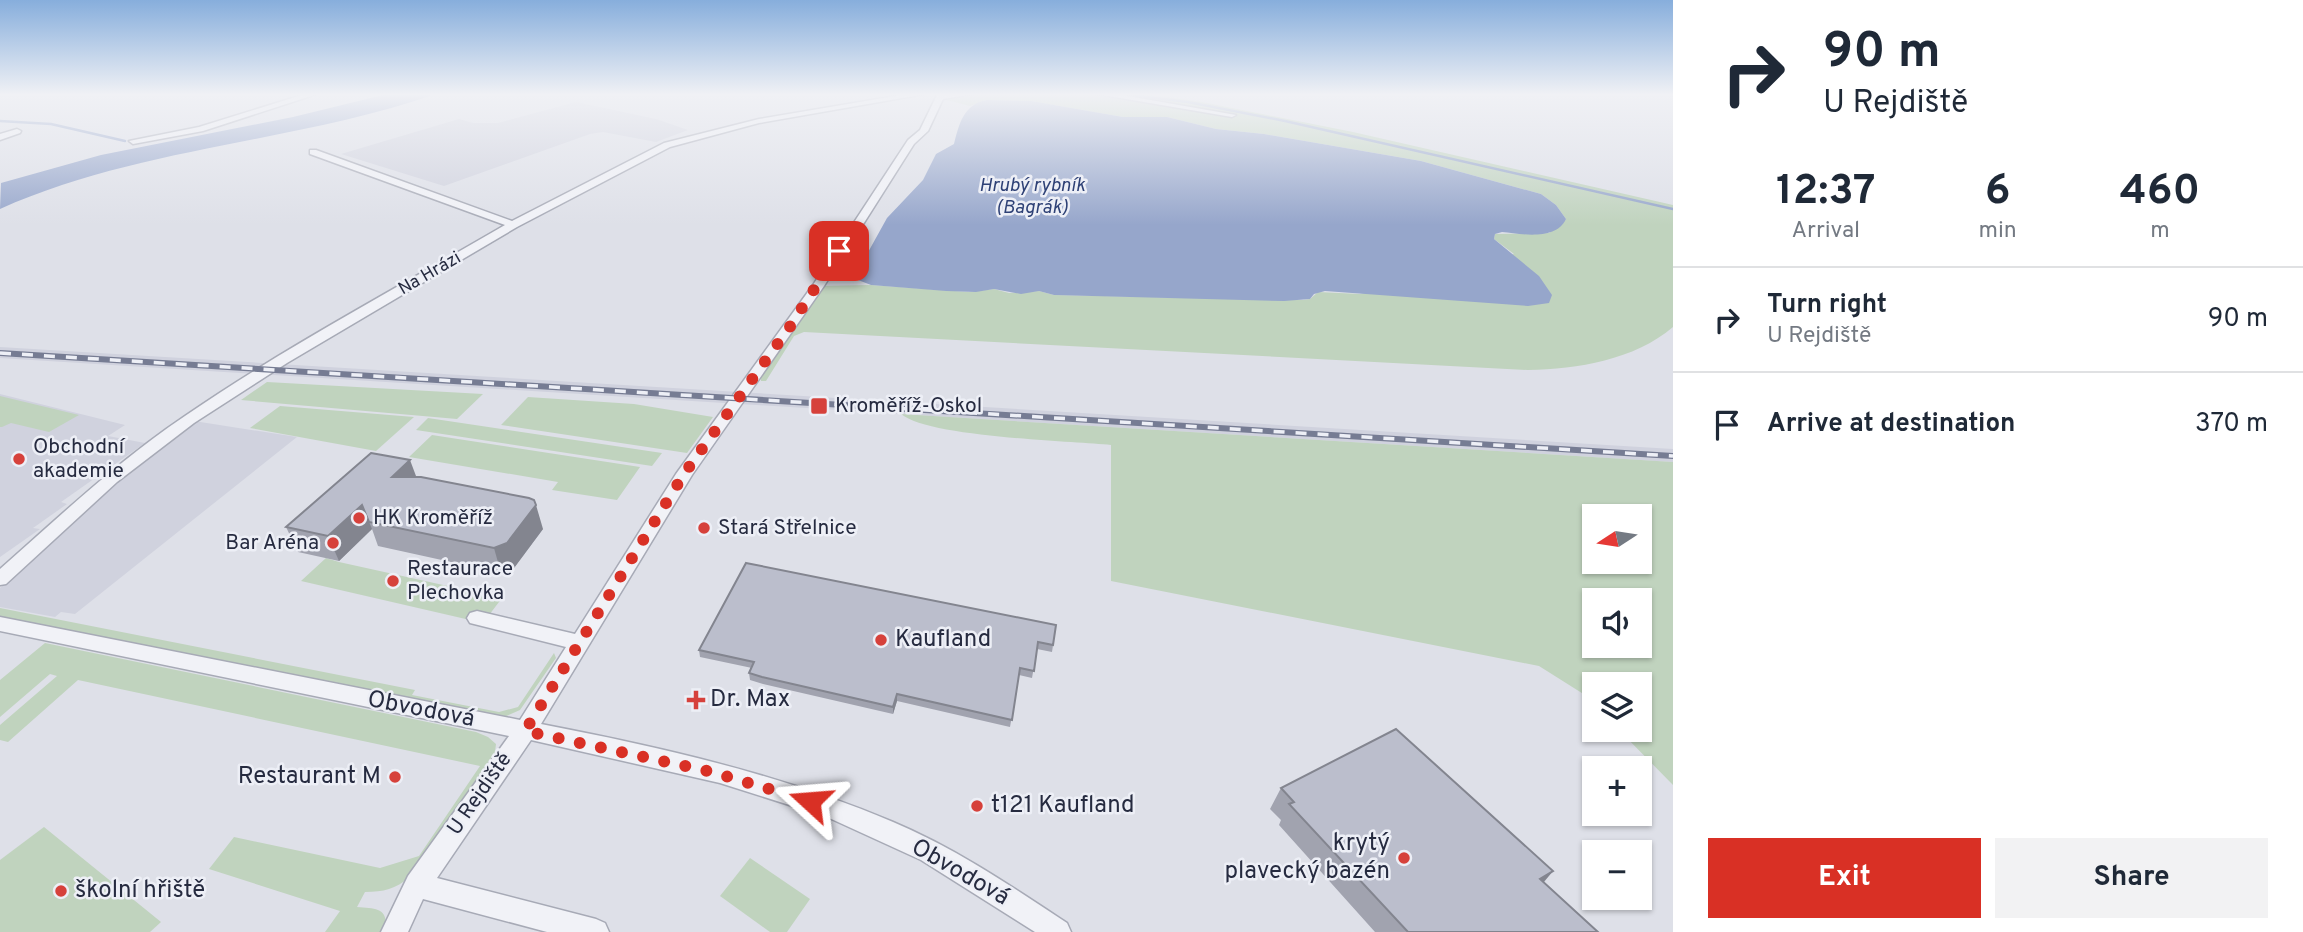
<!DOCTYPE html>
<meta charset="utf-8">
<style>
body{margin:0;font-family:Overpass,sans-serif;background:#f2f2f3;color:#1f2937;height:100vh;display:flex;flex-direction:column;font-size:26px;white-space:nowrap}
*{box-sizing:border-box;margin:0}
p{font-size:23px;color:#747a83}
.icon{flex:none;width:38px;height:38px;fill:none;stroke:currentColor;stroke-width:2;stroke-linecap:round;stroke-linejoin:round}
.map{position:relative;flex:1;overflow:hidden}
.panel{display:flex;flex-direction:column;background:#fff;width:630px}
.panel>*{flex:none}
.banner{background:#fff;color:#1f2937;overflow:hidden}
.needle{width:46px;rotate:258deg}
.buttons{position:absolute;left:1582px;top:504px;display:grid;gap:14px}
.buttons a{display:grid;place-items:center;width:70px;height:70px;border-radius:0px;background:#fff;box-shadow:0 2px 5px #0004;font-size:35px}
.pin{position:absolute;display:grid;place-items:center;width:60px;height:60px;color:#fff;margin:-30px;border-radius:14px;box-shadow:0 4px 10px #0006}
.me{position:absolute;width:77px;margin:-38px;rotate:289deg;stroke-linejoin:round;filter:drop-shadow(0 0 5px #0008)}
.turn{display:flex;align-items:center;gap:24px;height:147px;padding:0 35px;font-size:32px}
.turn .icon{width:91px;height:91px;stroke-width:2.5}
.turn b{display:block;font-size:49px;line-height:60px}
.eta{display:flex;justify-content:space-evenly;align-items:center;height:119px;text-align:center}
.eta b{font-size:42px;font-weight:700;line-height:49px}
.button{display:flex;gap:14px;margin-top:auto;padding:14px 35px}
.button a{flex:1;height:80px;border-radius:0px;background:#d93025;color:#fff;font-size:28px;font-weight:700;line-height:80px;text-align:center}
.button a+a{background:#f2f2f3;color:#1f2937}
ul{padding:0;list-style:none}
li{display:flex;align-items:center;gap:21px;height:105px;padding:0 35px;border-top:2px solid #e0e1e3}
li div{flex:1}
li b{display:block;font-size:26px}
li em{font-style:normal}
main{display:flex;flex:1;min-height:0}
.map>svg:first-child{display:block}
</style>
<main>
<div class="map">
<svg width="1673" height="932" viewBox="0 0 1673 932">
<rect width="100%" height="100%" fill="#dee0e8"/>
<!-- built -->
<g fill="#d0d2de">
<polygon points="576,102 656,119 688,130 656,142 603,132 590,134 444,186 341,154 459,119 473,123 498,123"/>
<polygon points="0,347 1673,449 1673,462 0,358"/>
<polygon points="0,394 125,425 108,436 145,443 61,502 67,504 33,528 40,529 0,557"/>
<polygon points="194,421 297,437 75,614 61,612 55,617 0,607 0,588 99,497"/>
</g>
<!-- green -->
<g fill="#c0d3be" fill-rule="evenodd">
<path d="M947 94H1145L1202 102 1353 132 1673 205V327C1634 360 1578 369 1528 370L804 332 794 336 766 381H761L760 369 818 286 871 285 969 292 994 289 1009 293 1039 291 1054 295 1303 300 1310 299 1318 292 1360 294 1514 254 1494 239 1495 234 1549 233 1566 219 1556 205 1541 194 1421 161 1264 134 1216 129 1167 117H1123L1031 101 987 100 970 106 939 98Z"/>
<polygon points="267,382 483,394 457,419 241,400"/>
<polygon points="0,396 79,415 49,432 11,423 2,427 0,427"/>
<polygon points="528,397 634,404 713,417 687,453 501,425"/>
<polygon points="280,406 414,417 376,451 250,428"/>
<path d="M901 414 1673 462V785L1619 730H1640V684H1594V705L1585 695 1539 666 1111 581V445C1069 441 928 437 901 414ZM1594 516H1640V562H1594ZM1594 600H1640V646H1594Z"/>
<polygon points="428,418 662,453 652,466 416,430"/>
<polygon points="432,435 640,467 617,500 552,490 558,482 409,457"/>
<polygon points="326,558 339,562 502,598 483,623 301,581"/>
<polygon points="0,608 415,690 412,695 499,712 518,707 554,653 556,658 520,710 504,717 0,618"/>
<path d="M45 643 476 732 488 737 496 744 495 752 410 877C395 889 384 892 365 892L357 907C377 909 389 907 385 932H325L340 911 209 869 234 837 380 868 419 856 480 766 78 680 8 742 0 740V725L57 676 50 674 0 717V680Z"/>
<polygon points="44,827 161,922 150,932 0,932 0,860"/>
<polygon points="750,858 810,899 787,932 770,932 720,896"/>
</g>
<!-- water -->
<g fill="#96a6cb">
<path d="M387 94H436C294 143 138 147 0 209L1 183 101 155 293 117Z"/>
<path d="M987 100 1031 101 1123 117H1167L1216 129 1264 134 1421 161 1541 194 1556 205 1566 219C1556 241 1521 234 1502 232L1495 234 1494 239 1539 276 1552 295 1549 303 1528 306 1325 291 1314 294 1310 299 1284 301 1054 295 1039 291 1021 294 994 289 976 292 946 291 871 285 858 280 856 274 887 218 923 180 936 154 954 144C959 125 963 104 987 100Z"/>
</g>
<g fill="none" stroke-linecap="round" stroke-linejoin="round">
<!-- stream -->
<g stroke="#96a6cb" stroke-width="2.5">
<polyline points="1123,94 1188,102 1285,121 1673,209"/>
<polyline points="0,121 51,124 125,141"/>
</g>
<defs>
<g id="minor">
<polygon points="305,94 317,94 203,131 133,144 129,141 199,127"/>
<path d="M907 94H925L759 123 670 147 517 227 287 363 194 423 117 482 6 584 0 585V569C60 516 118 461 185 416 287 346 397 288 505 225L310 154V150H316L512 221 664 143 759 119Z"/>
<path d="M972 94 943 99 928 131 914 144 824 286 692 475 541 724C660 747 780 774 893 822 955 848 1011 886 1067 923L1071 932H1035L921 860 827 817 720 783 531 740 437 878 596 919 605 923 609 932H547L423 899 408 932H381L408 876 509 736 0 631V617L520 720 566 647 470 623 467 618 470 613 477 611 575 634 676 474 813 285 908 140 920 130 937 95Z"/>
<polygon points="1097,94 1116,94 1236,115 1232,117"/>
<polygon points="17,129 21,131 20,133 0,140 0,134"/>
</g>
</defs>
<!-- minor casing -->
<use href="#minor" stroke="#a7aab6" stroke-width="3"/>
<!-- minor -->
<use href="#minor" fill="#f1f2f7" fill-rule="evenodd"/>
<defs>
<polyline id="rail" points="0,353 1673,456"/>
</defs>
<!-- rail casing -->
<use href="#rail" stroke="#767c93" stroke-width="6"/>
<!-- rail -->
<use href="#rail" stroke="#edeff6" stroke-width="3.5" stroke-dasharray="11" stroke-linecap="butt"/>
</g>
<!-- wall -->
<g fill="#a1a3af">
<polygon points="416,477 543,529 514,568 501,573 378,546 372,529 339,561 298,552 286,527"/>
<polygon points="1056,625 1052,652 1037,649 1032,678 1019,675 1010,727 897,701 893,714 763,684 750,680 749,673 752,668 700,657 699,650"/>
<polygon points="1281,788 1553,871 1544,882 1598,932 1375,932 1279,825 1281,820 1270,809"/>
</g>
<!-- shaded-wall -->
<g fill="#83858f">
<polygon points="410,460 419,484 392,477"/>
<polygon points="362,505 372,529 339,561 328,536"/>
<polygon points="536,505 543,529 514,568 501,573 494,548"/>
<polygon points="897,694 897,701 893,714 893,707"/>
<polygon points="1553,871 1535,892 1540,879"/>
</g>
<!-- building -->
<g fill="#bbbecc" stroke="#83858f" stroke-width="2">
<polygon points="371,453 410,460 392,477 421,477 529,498 534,500 536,505 507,543 494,548 369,522 362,505 328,536 286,527"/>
<polygon points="746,563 1056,625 1053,645 1038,642 1034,671 1020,668 1012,720 897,694 893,707 762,677 749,673 754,662 699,650"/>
<polygon points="1396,729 1553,871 1540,879 1598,932 1408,932 1289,804 1294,802 1281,788"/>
</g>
<!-- sky -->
<linearGradient id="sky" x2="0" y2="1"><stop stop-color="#87aedc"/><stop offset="0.42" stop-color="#f0f1f5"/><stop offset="1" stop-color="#f0f1f5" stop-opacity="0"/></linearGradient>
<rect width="1673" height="225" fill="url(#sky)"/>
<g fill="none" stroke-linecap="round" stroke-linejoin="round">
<!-- route -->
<polyline stroke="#d93025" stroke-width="12" stroke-dasharray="0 21.6" points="810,801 708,771 525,731 684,474 789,328 839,251"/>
</g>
<!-- markers -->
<g fill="#d6413b" stroke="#edeff6" stroke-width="2.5">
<rect x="810" y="397" width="18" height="18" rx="3.5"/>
<circle cx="19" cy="459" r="7"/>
<circle cx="359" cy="518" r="7"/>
<circle cx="704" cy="528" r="7"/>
<circle cx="333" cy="543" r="7"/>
<circle cx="393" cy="581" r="7"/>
<circle cx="881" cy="640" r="7"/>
<path d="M692.5 689.5h7v7h7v7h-7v7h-7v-7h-7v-7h7z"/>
<circle cx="395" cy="777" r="7"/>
<circle cx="977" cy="806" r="7"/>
<circle cx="1404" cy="858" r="7"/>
<circle cx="61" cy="891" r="7"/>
</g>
<g text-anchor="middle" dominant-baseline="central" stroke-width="5" stroke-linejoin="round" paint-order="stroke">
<!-- far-street labels -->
<g font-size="18" fill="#262b40" stroke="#edeff6">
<text transform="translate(430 274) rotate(-30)">Na Hrázi</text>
</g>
<!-- far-water labels -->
<g font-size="19" font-style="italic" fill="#2e4176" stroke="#edeff6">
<text x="1032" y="186">Hrubý rybník<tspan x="1032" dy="22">(Bagrák)</tspan></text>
</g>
<!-- poi labels -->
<g font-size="21" fill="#262b40" stroke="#edeff6" text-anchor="start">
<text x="835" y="406">Kroměříž-Oskol</text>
<text x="33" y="447">Obchodní<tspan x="33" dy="24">akademie</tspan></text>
<text x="373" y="518">HK Kroměříž</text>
<text x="718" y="528">Stará Střelnice</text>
<text x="319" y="543" text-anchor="end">Bar Aréna</text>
<text x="407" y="569">Restaurace<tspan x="407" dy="24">Plechovka</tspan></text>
</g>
<!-- street labels -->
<g font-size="21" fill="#262b40" stroke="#edeff6">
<text transform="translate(480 794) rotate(-55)">U Rejdiště</text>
</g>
<!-- near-poi labels -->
<g font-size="24" fill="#262b40" stroke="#edeff6" text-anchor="start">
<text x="895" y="640">Kaufland</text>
<text x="710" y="700">Dr. Max</text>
<text x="381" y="777" text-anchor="end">Restaurant M</text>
<text x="991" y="806">t121 Kaufland</text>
<text x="1390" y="844" text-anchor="end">krytý<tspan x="1390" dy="28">plavecký bazén</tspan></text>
<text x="75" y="891">školní hřiště</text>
</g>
<!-- near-street labels -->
<g font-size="24" fill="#262b40" stroke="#edeff6">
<text transform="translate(421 710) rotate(11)">Obvodová</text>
<text transform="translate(960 873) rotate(30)">Obvodová</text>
</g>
</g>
</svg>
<div class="buttons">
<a><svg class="needle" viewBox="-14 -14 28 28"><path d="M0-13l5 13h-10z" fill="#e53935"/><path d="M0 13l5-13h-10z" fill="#747a83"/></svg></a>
<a><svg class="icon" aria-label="sound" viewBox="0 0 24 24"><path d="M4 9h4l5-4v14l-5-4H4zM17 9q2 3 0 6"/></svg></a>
<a><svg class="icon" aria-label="layers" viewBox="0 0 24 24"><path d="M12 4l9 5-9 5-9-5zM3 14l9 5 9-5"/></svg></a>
<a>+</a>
<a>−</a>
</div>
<div class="pin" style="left:839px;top:251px;background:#d93025"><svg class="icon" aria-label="arrive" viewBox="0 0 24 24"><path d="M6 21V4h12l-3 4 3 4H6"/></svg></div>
<svg class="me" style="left:810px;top:801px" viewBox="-20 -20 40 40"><path d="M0-17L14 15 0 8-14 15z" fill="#d93025" stroke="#fff" stroke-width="4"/></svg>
</div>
<section class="panel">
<div class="banner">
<div class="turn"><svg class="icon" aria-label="right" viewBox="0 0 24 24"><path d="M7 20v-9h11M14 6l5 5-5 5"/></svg><div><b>90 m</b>U Rejdiště</div></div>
</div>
<div class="eta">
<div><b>12:37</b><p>Arrival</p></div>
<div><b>6</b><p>min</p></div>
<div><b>460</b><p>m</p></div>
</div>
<ul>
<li><svg class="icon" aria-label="right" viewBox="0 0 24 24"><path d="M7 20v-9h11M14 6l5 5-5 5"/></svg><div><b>Turn right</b><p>U Rejdiště</p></div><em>90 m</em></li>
<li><svg class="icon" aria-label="arrive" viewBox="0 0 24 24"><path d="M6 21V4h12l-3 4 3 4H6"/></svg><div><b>Arrive at destination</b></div><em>370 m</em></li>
</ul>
<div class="button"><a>Exit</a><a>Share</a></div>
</section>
</main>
